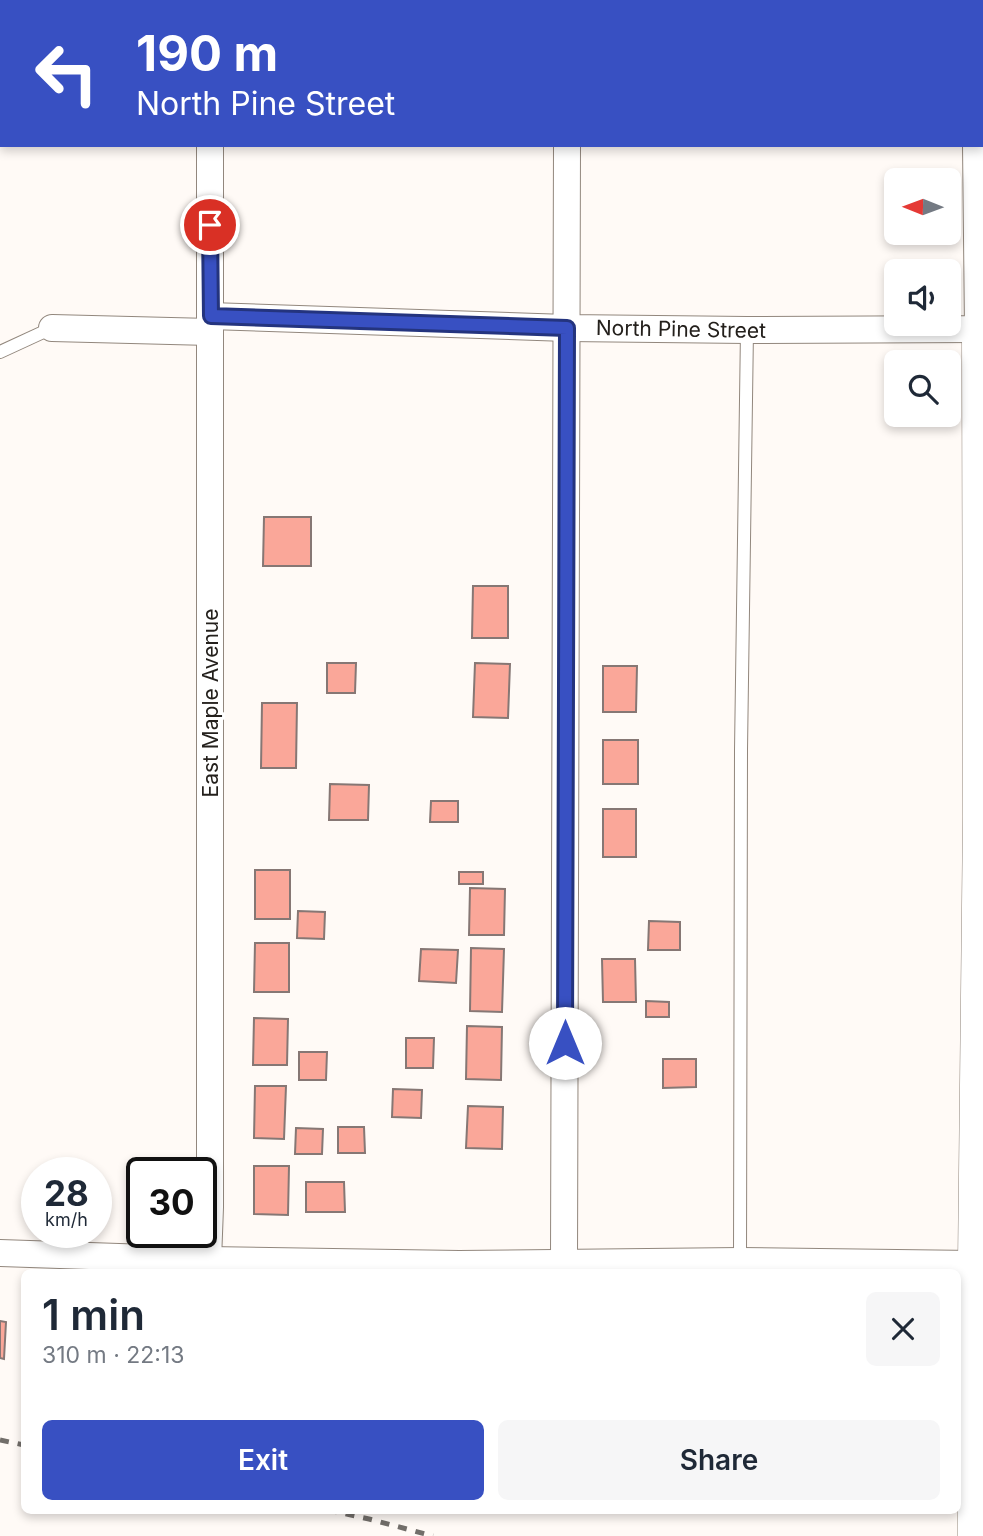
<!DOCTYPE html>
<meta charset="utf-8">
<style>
body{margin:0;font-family:Inter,sans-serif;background:#f6f6f7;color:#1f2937;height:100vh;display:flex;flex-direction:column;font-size:26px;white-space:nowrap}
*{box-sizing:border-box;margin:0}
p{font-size:23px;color:#747a83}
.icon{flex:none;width:38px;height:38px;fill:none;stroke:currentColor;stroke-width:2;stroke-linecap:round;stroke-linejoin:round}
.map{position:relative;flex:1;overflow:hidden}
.panel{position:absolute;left:21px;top:1269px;width:940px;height:245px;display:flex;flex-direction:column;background:#fff;border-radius:10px;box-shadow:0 4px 10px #0003}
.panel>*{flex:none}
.hud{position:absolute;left:0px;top:0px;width:984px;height:147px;box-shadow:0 4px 10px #0003;background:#3850c2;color:#fff;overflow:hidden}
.needle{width:46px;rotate:271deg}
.fabs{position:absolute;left:884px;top:168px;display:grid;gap:14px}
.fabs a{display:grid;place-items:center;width:77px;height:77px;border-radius:10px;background:#fff;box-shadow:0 4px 10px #0003;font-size:35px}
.speed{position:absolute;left:21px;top:1157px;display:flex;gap:14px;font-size:35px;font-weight:700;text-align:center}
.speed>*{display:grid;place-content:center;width:91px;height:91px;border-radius:50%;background:#fff;box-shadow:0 4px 10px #0003;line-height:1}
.speed small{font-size:18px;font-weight:400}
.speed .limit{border:4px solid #111;border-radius:10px;background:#fff;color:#111}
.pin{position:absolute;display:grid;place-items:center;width:60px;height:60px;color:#fff;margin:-30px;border:4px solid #fff;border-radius:50%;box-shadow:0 2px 7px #0007}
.me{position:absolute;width:77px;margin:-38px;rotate:0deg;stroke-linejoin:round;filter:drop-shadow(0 0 5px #0008)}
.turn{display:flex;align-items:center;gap:24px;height:147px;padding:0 21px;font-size:32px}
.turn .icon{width:91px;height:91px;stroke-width:2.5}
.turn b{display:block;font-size:49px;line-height:60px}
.round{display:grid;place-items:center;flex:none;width:74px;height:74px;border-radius:10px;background:#f6f6f7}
.head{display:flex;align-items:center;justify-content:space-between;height:119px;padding:0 21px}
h1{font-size:42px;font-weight:600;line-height:52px}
.cta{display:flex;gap:14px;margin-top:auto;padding:14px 21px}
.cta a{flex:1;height:80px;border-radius:10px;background:#3850c2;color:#fff;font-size:28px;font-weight:600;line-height:80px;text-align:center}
.cta a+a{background:#f6f6f7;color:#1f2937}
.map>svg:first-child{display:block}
</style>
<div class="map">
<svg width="983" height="1536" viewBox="0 0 983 1536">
<rect width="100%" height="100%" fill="#fffaf6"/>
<!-- building -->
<g fill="#faa799" stroke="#867774" stroke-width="2">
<polygon points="264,517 311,517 311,566 263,566"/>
<polygon points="473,586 508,586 508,638 472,638"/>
<polygon points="327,663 356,663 355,693 327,693"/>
<polygon points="475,663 510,664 508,718 473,717"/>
<polygon points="603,666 637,666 636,712 603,712"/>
<polygon points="262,703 297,703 296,768 261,768"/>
<rect x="603" y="740" width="35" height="44"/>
<polygon points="330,784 369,785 368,820 329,820"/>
<polygon points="431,801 458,801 458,822 430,822"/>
<rect x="603" y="809" width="33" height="48"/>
<rect x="255" y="870" width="35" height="49"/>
<rect x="459" y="872" width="24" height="12"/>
<polygon points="470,888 505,889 504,935 469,935"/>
<polygon points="298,911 325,912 324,939 297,938"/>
<polygon points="649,921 680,922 680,950 648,950"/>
<polygon points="255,943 289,943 289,992 254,992"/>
<polygon points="471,948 504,949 502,1012 470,1011"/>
<polygon points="421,949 458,950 456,983 419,981"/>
<polygon points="602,959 635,959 636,1002 603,1002"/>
<polygon points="646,1001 669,1002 669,1017 646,1017"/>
<polygon points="254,1018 288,1019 287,1065 253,1065"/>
<polygon points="467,1026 502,1027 501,1080 466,1079"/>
<polygon points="406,1038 434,1038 433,1068 406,1068"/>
<polygon points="299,1052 327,1052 326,1080 299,1080"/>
<polygon points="663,1059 696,1059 696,1087 663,1088"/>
<polygon points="255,1086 286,1086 284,1139 254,1138"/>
<polygon points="393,1089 422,1090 421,1118 392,1117"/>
<polygon points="468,1106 503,1107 502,1149 466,1148"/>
<polygon points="338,1127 364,1127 365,1153 338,1153"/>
<polygon points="296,1128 323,1129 322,1154 295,1154"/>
<polygon points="254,1166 289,1166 288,1215 254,1214"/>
<polygon points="306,1182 344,1182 345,1212 306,1212"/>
<polygon points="0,1321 6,1322 4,1359 0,1358"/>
</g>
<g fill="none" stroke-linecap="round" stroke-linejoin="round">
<defs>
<g id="service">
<polyline points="0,352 52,328"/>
<polyline points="740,1261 741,750 747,330"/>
</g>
<g id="minor">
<polyline points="237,0 244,0"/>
<polyline points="912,0 913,2"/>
<polyline points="567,2 567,0"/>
<polyline points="982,84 983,83"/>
<polyline points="210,316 567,328 747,330 978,329 976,145"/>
<polyline points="52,328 210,332"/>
<polyline points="0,1253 208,1260 459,1264 740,1261 974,1264"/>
<polyline points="208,1260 210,1207 210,145"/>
<polyline points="564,1263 567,145"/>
</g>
<polyline id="tertiary" points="974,1536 974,1264 979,817 978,329 983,330"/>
</defs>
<!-- service casing -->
<use href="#service" stroke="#92877d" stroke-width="14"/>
<!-- minor casing -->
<use href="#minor" stroke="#92877d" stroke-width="28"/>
<!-- tertiary casing -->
<use href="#tertiary" stroke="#92877d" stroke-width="33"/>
<!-- service -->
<use href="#service" stroke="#fff" stroke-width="12"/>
<!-- minor -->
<use href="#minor" stroke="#fff" stroke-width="26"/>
<!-- tertiary -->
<use href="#tertiary" stroke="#fff" stroke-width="32"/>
<!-- rail -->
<g stroke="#726e6a" stroke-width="5" stroke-dasharray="9 9" stroke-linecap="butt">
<polyline points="0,1440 24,1445"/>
<polyline points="328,1510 369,1519 433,1536"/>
</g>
</g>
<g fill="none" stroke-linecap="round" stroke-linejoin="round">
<defs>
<polyline id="route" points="210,225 211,316 567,328 565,1043"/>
</defs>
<!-- route casing -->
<use href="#route" stroke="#24347e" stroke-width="18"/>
<!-- route -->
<use href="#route" stroke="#3850c2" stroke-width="12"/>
</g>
<g text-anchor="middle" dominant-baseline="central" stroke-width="6" stroke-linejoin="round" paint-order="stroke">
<!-- street labels -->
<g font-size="21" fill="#24201c" stroke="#fff">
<text transform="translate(681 329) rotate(1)">North Pine Street</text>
<text transform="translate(210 703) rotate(-90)">East Maple Avenue</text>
</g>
</g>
</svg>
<div class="fabs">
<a><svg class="needle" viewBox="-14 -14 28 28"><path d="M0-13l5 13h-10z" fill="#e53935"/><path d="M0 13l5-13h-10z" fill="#747a83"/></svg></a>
<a><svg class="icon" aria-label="sound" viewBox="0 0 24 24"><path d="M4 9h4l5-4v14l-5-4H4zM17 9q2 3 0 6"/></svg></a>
<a><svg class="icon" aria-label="search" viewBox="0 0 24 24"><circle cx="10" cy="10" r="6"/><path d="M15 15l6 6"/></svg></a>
</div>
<div class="speed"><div>28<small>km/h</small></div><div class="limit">30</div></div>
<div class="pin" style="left:210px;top:225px;background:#d93025"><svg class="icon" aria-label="arrive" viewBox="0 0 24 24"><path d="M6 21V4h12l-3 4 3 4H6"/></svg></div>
<svg class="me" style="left:565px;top:1043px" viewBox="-20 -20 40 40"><circle r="19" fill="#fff"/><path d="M0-13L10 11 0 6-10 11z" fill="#3850c2"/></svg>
<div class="hud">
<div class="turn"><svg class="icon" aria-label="left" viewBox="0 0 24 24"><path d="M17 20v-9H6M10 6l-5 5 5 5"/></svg><div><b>190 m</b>North Pine Street</div></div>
</div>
<section class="panel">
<div class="head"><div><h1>1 min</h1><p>310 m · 22:13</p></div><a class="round"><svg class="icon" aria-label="close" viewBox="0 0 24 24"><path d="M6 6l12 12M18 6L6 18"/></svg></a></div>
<div class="cta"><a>Exit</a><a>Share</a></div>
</section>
</div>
